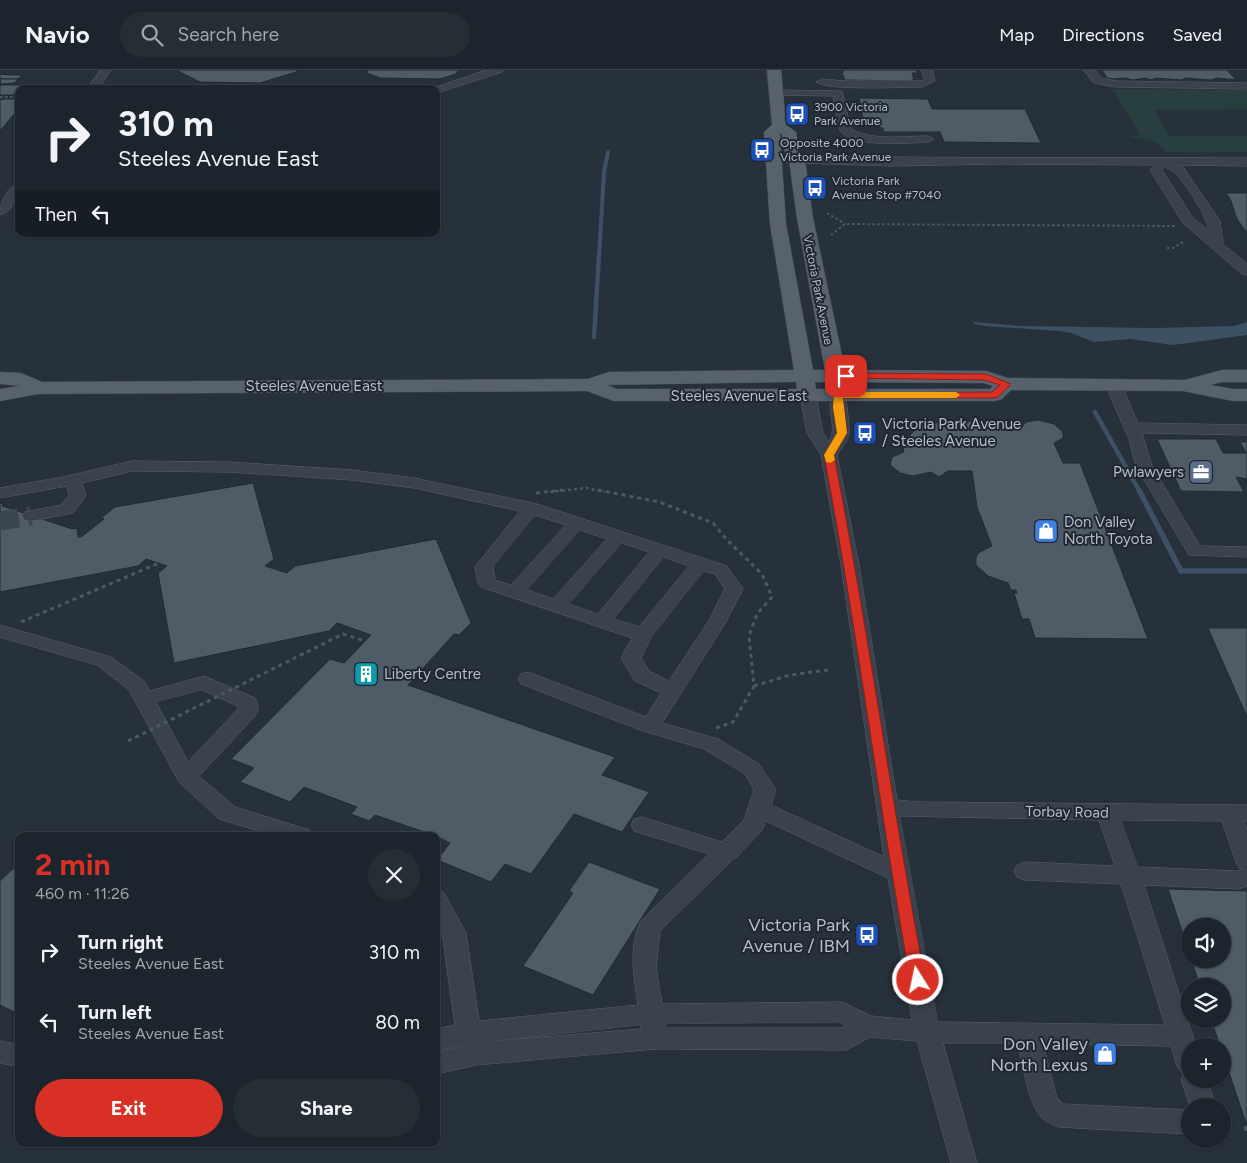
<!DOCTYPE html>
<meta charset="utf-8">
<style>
body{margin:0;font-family:Figtree,sans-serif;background:#252d35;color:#f1f3f6;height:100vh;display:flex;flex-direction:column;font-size:19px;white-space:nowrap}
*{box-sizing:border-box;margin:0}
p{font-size:16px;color:#a0a5aa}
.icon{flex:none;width:28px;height:28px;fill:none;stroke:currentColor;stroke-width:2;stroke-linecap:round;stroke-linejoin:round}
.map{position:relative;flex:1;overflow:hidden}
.panel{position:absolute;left:15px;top:762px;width:425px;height:315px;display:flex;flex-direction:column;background:#1c252d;border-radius:10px;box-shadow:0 1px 4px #0004,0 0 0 1px #3a4249}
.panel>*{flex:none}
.guide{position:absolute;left:15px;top:15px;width:425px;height:152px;border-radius:10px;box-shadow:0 1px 4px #0004,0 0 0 1px #3a4249;background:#1c252d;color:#f1f3f6;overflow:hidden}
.fabs{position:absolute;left:1181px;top:848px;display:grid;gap:10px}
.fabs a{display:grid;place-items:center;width:50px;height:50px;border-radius:50%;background:#1c252d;box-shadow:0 1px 4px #0004,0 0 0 1px #3a4249;font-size:25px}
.pin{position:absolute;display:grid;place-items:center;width:42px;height:42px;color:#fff;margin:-21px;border-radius:10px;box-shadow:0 2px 8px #0006}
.me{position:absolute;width:55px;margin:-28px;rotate:350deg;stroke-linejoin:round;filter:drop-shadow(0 0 4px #0008)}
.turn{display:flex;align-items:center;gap:18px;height:105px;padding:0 20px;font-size:22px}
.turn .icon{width:65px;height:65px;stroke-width:2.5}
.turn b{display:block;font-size:35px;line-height:42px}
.then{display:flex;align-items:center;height:48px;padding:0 20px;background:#0003;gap:10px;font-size:19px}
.round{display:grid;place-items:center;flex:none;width:52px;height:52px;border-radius:26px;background:#252d35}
.summary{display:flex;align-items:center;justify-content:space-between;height:85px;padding:0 20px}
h1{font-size:30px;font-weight:700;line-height:38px;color:#d93025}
.action{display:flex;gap:10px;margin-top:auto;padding:10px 20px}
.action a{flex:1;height:58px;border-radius:30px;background:#d93025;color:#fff;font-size:20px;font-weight:700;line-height:58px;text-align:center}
.action a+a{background:#252d35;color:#f1f3f6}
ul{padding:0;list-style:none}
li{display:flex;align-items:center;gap:15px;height:70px;padding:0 20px}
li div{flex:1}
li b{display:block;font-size:19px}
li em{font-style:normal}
header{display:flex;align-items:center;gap:30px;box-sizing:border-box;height:70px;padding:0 25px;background:#1c252d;border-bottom:1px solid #3a4249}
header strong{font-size:24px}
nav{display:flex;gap:28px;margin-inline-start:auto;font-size:18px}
.search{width:350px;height:45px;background:#252d35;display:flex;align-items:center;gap:12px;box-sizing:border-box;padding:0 18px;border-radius:28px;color:#a0a5aa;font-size:19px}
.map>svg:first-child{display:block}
</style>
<header>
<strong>Navio</strong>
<div class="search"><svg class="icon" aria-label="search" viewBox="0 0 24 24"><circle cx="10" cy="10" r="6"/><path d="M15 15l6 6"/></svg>Search here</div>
<nav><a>Map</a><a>Directions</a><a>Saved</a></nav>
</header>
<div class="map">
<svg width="1247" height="1093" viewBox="0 0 1247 1093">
<rect width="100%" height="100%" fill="#26313c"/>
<!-- green -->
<polygon fill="#293f3f" points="1113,19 1247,20 1247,39 1154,40 1170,66 1247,66 1247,82 1167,82 1157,73 1132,67 1130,66 1140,65"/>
<!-- water -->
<polygon fill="#3d5064" points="974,252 1021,256 1155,258 1234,256 1247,252 1247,265 1173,275 1130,269 1094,272 1071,263 1059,261 986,256 974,254"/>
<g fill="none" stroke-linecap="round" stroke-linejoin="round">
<!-- stream-far2 -->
<polyline stroke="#3d5064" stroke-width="4" points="599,187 604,102 608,82"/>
<!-- stream-far1 -->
<g stroke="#3d5064" stroke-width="4.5">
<polyline points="594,267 599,185"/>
<polyline points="1095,342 1140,422"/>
</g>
<!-- stream -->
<polyline stroke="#3d5064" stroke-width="5.5" points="1139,420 1181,501 1247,501"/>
</g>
<!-- building -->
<g fill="#4f5c67" stroke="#212a34">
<polygon points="179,0 297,0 296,2 260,13 200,12 178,1"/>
<polygon points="368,0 458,0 456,4 440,9 380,8 367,3"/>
<polygon points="843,0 915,0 918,3 912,3 914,9 910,11 845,10 842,3 843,3"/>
<polygon points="1102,0 1227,0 1236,10 1217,8 1211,10 1185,8 1182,10 1155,8 1152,10 1145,8 1133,10 1126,8 1113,9 1107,8"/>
<polygon points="0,4 10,5 22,5 18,9 0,9"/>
<polygon points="0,9 18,9 14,13 1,14"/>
<polygon points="0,15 22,15 13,25 0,25"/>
<polygon points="859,28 928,29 932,39 1025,39 1041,73 944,72 940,62 884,62 883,58 864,55 867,54 865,48 863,48"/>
<polygon points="4,29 19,29 19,38 0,61 0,30"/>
<polygon points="1226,123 1247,123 1247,163 1237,149 1231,131"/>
<polygon points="1038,350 1054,354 1063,362 1063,368 1054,373 1063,393 1080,393 1148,569 1035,568 1029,549 1022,549 1014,523 1017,523 1016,520 1011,520 1008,513 988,506 976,495 976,488 978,483 992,476 977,437 972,401 948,401 939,407 931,402 913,406 900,403 890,395 892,387 904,382 903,377 906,369 915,360 912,358 923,353 926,355 945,351 967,351 1016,359 1020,359 1026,352"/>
<polygon points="1157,369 1216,369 1223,383 1246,383 1240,372 1247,372 1247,409 1236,407 1244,422 1181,421"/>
<polygon points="253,413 274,489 265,496 287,503 295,496 436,469 471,553 459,565 454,564 408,615 615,687 602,705 649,722 622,762 574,744 531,804 505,794 491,812 437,790 450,773 436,766 375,745 369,751 351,744 357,737 304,717 290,732 240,712 254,698 231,689 330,589 344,593 371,565 337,553 329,561 174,593 158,503 167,496 146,489 138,496 0,522 0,433 3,434 2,436 45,450 72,459 77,458 78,467 81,467 104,449 101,448 115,437"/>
<polygon points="1208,558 1247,558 1247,647 1221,588"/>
<polygon points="589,792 660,819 593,925 523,896 573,823 569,821"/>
<polygon points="19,793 19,944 0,935 0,811"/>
<polygon points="1168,819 1247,821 1247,1056 1222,982 1222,976 1220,976 1211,949 1222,949 1222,916 1200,916 1191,889 1222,889 1222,856 1190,856 1190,885"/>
</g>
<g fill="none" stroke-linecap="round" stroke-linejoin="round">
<!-- minor-tunnel -->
<polyline stroke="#3c4651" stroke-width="19" stroke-dasharray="19 9" stroke-linecap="butt" points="0,451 31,446"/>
<defs>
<g id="minor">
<polygon points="101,0 111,0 98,19 87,19"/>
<polygon points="487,0 503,0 502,2 440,22 436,23 436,19 431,19"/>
<path d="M922 0H932L935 11 922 17C904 17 825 21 816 12L821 9 845 11H921L924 9Z"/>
<polygon points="1084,0 1095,0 1101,8 1116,11 1247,13 1247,19 1116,17 1094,13"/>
<path d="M777 20 842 21 851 59C873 71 904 66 928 66L934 69 928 72C906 73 855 78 840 61L833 26 773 25 772 23 773 21Z"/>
<path d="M772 85C930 89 1089 87 1247 88V96L1178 95 1183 97 1220 151 1223 174 1247 194V205L1242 204 1183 153 1150 100 1154 95 997 94 891 96 768 92 766 89ZM1165 97C1168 99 1173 101 1175 103 1186 113 1207 147 1209 161L1193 148 1162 100Z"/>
<path d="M19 113C19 125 13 142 0 145 0 133 6 117 19 113Z"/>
<polygon points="1113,309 1118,311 1121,314 1138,353 1247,355 1247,365 1142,363 1152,396 1200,476 1247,477 1247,487 1189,485 1136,396 1129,369 1105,314 1108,311"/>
<path d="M839 320 844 322C846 324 850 361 849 364 847 371 841 379 837 385L859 495 897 730 918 732 1247 735V751H1244L1247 760V816L1239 819 1144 815 1196 976H1190V1009H1207L1216 1036H1190L1181 1009 1183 1005 1177 996 1171 976 1043 974 1057 1028 1063 1034 1190 1040V1064L1058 1057C1052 1054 1045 1052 1041 1047 1027 1031 1023 994 1018 973H943L977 1093H951L917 971 870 967 846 980 655 979 476 995 436 1004V982L461 977 460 975 436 981V959L455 955 442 863 436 851V820L444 823 466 863 479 951 638 935C634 909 628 876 641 851L709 784 634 761 631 755 634 749 642 747 722 772 744 750 754 720 745 704 704 679 643 661 521 614 518 609 521 604 528 602 646 647 661 623 635 611 621 588 632 568 481 517 478 513 475 497 520 441 414 418 352 410 229 402 132 401 82 413 86 426 73 443 31 451 25 450 22 446 25 442 61 435 69 425 67 416 0 428V418L63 407 132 391 229 392 352 400 414 408 537 434 727 496 743 519 726 552 662 653 718 669 759 694 776 720 771 735 884 787 841 495 821 385 807 363 800 326 803 323H813L816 326 823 363 829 372C839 354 823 337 834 322ZM535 445 566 455 511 515 495 510 493 497ZM580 460 607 469 553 529 527 520ZM622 473 649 482 598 544 569 534ZM664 487 689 496 639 557 614 549ZM704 501 715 504 725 519 708 552 669 611 649 601 641 588 651 567ZM900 746 1099 750 1115 796 1025 792 1017 795 1014 801 1017 807 1025 810 1121 814 1165 955 938 952ZM1121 750 1222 751 1236 792 1239 798 1244 799 1238 801 1138 797ZM766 751 888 808 912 950 871 946 842 932 662 934 656 898 660 861 733 789 736 788 762 760ZM839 952 846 956 842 958H666L665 954ZM641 955V959L484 972Z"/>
<path d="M0 555 111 587 144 611 150 621 204 606 255 628C259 635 259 639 255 646L199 706 235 737 309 760 312 766H276L219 749 179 712 129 620 97 595 0 567ZM202 620 238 636V639L188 692 156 632Z"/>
<polygon points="0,971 19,975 19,997 0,993"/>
</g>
<path id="major" d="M767 0H781L786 55 796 62 799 82 805 90 813 148 845 300 986 301 1008 308 1185 310 1222 300H1247V312H1222L1210 315 1233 319H1247V331H1233L1183 321 1011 320 1002 329 995 331H614L587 321 38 324 0 331V319L20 316 0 314V302L21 303 42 312 588 309 609 302 794 300 770 154 764 62 772 55ZM780 63 782 64 785 82 789 90 797 148 825 300H813L786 154ZM796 312 797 319H617L607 315ZM815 312H827L828 319H816ZM846 312 984 313 993 316 990 319H847Z"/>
</defs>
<!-- minor casing -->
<use href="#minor" stroke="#58616b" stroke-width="1"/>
<!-- major casing -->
<use href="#major" stroke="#434c56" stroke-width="1"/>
<!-- path-far3 -->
<g stroke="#485b5d" stroke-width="2" stroke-dasharray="2.5 2.5" stroke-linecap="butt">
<polyline points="0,27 19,27"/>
<polyline points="827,143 845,154"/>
<polyline points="831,165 845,154 1176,156"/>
<polyline points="1167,178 1173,178 1185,171"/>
</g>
<!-- path-far2 -->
<polyline stroke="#485b5d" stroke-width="2.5" stroke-dasharray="3 3" stroke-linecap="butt" points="550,422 586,418 605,422"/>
<!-- path-far1 -->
<g stroke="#485b5d" stroke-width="3" stroke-dasharray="4 4" stroke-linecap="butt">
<polyline points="598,420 659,432 713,453 727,470 762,504 772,527 757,544 749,566 754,616 733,652 716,658"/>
<polyline points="536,423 562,420"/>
<polyline points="21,552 159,493"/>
<polyline points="754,616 790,605 828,600"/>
</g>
<!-- path -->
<polyline stroke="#485b5d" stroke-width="4" stroke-dasharray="5 5" stroke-linecap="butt" points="1245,1056 1247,1061"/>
<!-- minor -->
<use href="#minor" fill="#3a434d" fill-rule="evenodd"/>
<!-- major -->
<use href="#major" fill="#58626d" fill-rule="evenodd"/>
<!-- path-bridge -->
<polyline stroke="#485b5d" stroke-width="3" stroke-dasharray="4 4" stroke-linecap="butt" points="128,671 343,564 365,571"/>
</g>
<!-- route -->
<path fill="#d93025" stroke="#8d1f18" d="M846 303 986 304 1011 314 998 327 995 328H843L847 363 834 385C868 559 892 735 925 910L923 914 918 916 912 914 910 910C879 735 857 559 824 385L837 363 833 337 835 323 992 322 1000 315 985 310 843 308 842 306Z"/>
<!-- slow -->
<polygon fill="#f59e0b" points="839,322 956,322 960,325 956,328 843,328 847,363 834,385 835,390 830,393 826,392 824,385 837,363 833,337 834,325"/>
<!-- icons -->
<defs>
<symbol id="bus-square" viewBox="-11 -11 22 22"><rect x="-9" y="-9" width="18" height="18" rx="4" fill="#1a4fb4" stroke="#1f2832"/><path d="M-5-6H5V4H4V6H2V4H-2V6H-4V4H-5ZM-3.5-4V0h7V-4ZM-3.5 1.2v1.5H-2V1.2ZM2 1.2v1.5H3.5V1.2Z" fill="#fff"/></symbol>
<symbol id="office-square" viewBox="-11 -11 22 22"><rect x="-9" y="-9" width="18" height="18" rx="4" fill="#5c6f8a" stroke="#1f2832"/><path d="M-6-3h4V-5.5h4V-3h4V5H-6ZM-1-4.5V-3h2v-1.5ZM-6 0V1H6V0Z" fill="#fff"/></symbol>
<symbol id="shop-square" viewBox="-11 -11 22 22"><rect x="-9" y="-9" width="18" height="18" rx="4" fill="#3f7fe0" stroke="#1f2832"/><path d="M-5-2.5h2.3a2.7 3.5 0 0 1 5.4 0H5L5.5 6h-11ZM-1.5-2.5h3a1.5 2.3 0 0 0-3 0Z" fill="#fff"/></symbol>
<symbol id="building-square" viewBox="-11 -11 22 22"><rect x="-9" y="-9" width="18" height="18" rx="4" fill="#0f9aa8" stroke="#1f2832"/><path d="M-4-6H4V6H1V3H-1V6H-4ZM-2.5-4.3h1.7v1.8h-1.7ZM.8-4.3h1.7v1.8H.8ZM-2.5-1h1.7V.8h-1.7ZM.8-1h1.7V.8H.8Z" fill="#fff"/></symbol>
</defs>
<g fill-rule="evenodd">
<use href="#bus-square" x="783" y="30" width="28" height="28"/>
<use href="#bus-square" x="748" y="66" width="28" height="28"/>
<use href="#bus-square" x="801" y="104" width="28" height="28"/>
<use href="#bus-square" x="851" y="349" width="28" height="28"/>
<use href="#office-square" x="1187" y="388" width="28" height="28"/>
<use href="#shop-square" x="1032" y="447" width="28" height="28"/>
<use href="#building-square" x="352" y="590" width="28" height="28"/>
<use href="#bus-square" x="853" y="851" width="28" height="28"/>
<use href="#shop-square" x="1091" y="970" width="28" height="28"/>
</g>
<g text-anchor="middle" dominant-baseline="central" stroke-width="4" stroke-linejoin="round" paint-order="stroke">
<!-- far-poi labels -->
<g font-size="12" fill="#b6bec8" stroke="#1f2832" text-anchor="start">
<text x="814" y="37">3900 Victoria<tspan x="814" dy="14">Park Avenue</tspan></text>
<text x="780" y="73">Opposite 4000<tspan x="780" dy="14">Victoria Park Avenue</tspan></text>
<text x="832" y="111">Victoria Park<tspan x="832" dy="14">Avenue Stop #7040</tspan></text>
</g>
<!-- far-street labels -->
<g font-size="12" fill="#b6bec8" stroke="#1f2832">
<text transform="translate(818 220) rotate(79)">Victoria Park Avenue</text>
</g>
<!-- street labels -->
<g font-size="15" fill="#b6bec8" stroke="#1f2832">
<text x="314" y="316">Steeles Avenue East</text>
<text x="739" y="326">Steeles Avenue East</text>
<text transform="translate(1067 742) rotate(1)">Torbay Road</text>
</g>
<!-- poi labels -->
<g font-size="15" fill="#b6bec8" stroke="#1f2832" text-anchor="start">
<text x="882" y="354">Victoria Park Avenue<tspan x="882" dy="17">/ Steeles Avenue</tspan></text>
<text x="1184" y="402" text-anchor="end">Pwlawyers</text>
<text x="1064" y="452">Don Valley<tspan x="1064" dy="17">North Toyota</tspan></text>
<text x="384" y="604">Liberty Centre</text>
</g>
<!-- near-poi labels -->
<g font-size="18" fill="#b6bec8" stroke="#1f2832" text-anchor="end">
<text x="850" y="855">Victoria Park<tspan x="850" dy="21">Avenue / IBM</tspan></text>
<text x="1088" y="974">Don Valley<tspan x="1088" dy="21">North Lexus</tspan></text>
</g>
</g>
</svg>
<div class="fabs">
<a><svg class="icon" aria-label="sound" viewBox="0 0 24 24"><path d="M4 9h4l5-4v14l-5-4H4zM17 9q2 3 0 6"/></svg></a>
<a><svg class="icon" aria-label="layers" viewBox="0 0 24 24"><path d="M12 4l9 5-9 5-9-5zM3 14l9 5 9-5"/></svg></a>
<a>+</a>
<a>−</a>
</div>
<div class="pin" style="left:846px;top:306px;background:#d93025"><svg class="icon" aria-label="arrive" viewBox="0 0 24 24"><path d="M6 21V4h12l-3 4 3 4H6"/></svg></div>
<svg class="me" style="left:918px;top:910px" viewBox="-20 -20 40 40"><circle r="17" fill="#d93025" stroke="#fff" stroke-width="3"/><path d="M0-11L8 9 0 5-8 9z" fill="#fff"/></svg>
<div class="guide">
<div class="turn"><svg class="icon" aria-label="right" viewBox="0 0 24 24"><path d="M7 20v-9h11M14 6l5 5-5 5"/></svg><div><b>310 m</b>Steeles Avenue East</div></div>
<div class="then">Then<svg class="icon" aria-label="left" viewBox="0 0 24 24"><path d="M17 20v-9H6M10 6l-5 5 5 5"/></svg></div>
</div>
<section class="panel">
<div class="summary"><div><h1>2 min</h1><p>460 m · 11:26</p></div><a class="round"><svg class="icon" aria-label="close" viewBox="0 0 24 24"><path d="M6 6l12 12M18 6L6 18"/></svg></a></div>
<ul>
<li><svg class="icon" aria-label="right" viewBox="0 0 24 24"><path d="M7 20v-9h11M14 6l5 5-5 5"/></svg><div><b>Turn right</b><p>Steeles Avenue East</p></div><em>310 m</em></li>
<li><svg class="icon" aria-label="left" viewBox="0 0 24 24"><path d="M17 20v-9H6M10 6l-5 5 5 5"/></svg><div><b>Turn left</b><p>Steeles Avenue East</p></div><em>80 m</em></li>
</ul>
<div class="action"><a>Exit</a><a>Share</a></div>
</section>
</div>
